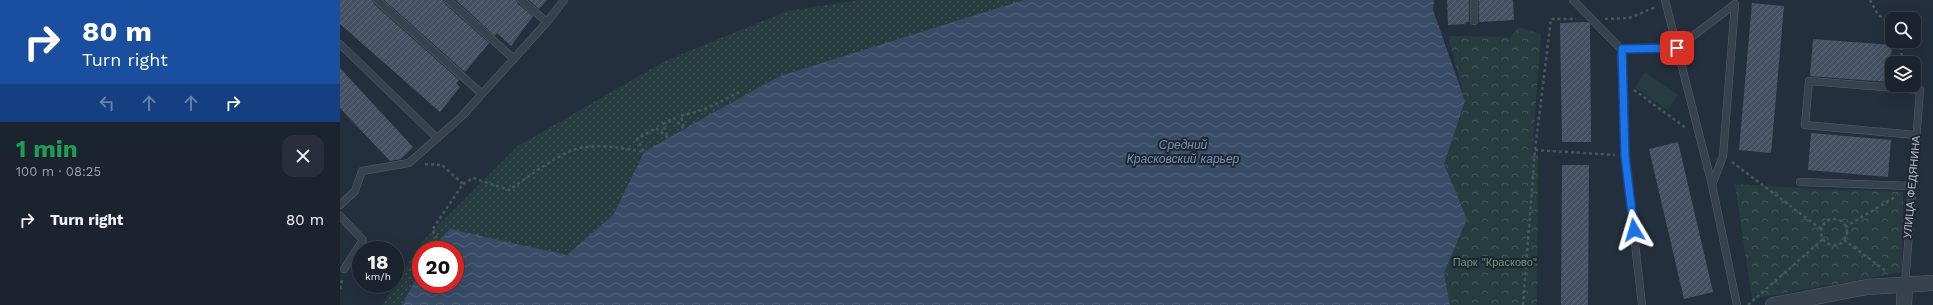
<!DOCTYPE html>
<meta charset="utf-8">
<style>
body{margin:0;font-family:"Work Sans",sans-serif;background:#282f3a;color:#f1f3f6;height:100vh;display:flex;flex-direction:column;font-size:15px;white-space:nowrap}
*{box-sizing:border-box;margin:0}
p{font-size:13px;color:#a0a4aa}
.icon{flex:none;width:22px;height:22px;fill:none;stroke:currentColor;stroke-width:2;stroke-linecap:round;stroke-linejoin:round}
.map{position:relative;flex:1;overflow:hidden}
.details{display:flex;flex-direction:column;background:#1b232e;width:340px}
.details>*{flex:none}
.banner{background:#1a4fa0;color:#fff;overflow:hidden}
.tools{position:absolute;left:1545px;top:12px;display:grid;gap:8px}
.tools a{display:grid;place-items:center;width:36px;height:36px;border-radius:8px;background:#1b232e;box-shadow:0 4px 16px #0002,0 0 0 1px #39404a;font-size:20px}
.speed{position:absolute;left:12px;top:241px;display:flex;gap:8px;font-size:20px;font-weight:700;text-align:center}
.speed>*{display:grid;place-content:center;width:52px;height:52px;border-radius:50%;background:#1b232e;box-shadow:0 4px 16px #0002,0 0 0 1px #39404a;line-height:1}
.speed small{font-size:10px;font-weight:400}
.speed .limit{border:6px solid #d22;background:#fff;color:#111}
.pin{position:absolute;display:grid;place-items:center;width:34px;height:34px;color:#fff;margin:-17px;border-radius:8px;box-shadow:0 2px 6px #0006}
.me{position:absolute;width:44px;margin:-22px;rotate:353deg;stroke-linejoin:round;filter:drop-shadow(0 0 3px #0008)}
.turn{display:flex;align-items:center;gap:14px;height:84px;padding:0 16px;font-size:18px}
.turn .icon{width:52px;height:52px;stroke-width:2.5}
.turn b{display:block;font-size:28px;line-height:34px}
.lanes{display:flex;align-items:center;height:38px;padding:0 16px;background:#0003;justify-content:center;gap:20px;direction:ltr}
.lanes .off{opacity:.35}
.round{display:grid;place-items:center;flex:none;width:42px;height:42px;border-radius:12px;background:#282f3a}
.summary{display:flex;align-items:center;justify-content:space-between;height:68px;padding:0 16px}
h1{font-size:24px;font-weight:700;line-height:30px;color:#1e9e55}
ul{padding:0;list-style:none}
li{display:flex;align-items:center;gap:12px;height:60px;padding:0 16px}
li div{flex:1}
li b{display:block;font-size:15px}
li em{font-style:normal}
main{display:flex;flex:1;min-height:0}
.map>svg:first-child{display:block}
</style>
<main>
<section class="details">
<div class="banner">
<div class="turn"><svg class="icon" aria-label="right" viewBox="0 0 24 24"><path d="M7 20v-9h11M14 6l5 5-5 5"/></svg><div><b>80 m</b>Turn right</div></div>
<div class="lanes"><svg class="icon off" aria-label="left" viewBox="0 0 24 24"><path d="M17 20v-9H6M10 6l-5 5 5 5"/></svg><svg class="icon off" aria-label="ahead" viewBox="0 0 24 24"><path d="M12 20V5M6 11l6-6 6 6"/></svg><svg class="icon off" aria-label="ahead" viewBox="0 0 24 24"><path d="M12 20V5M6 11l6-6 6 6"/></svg><svg class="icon" aria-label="right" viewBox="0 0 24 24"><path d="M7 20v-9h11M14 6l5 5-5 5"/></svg></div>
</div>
<div class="summary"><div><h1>1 min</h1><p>100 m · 08:25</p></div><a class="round"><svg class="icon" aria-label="close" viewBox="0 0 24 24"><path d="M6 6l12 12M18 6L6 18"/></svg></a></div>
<ul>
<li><svg class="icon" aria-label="right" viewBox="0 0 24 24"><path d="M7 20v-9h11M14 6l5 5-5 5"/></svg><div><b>Turn right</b></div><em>80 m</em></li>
</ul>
</section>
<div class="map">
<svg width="1593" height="305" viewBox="0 0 1593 305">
<defs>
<pattern id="grass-dots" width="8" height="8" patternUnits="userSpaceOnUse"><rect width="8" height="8" fill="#263c3f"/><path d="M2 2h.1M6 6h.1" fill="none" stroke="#435659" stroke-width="1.8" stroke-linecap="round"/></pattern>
<pattern id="forest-crowns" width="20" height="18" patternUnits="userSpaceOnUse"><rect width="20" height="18" fill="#263c3f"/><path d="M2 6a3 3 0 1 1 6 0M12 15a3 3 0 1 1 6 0" fill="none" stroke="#435659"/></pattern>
<pattern id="water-waves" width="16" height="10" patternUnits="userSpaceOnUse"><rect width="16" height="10" fill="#394c67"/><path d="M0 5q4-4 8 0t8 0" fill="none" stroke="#53647b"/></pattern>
<pattern id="building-hatch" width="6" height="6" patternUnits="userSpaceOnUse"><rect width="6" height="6" fill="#455162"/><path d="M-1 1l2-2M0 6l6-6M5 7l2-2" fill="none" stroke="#5d6877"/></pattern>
</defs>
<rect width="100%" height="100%" fill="#242f3e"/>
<!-- grass -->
<polygon fill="url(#grass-dots)" points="520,0 698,0 278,216 234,261 110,229 91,250 81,250 81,269 62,305 42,305 83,241 178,146 325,61 447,11"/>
<!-- forest -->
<g fill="url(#forest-crowns)">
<polygon points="1179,27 1201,34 1192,155 1198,155 1197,305 1110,305 1104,273 1127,219 1104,164 1125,101 1108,36 1170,37"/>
<polygon points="1395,184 1479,189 1563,192 1562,272 1412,299"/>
</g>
<!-- pitch -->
<polygon fill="#263c3f" points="1305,72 1338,95 1327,110 1295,87"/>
<!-- water -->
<polygon fill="url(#water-waves)" points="684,0 1094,0 1093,10 1125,101 1104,164 1127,219 1104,273 1110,305 62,305 81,269 81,284 115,284 115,250 91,250 110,229 227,255 274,214 304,152 362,119 440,76"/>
<!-- building -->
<g fill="url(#building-hatch)">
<polygon points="0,0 32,0 34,4 119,80 116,83 120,87 100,112 0,24"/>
<polygon points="44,0 103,0 105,4 149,43 125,72"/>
<polygon points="116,0 176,0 178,4 193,16 171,46 157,33 155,36"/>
<polygon points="189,0 207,0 199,9"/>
<polygon points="1107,0 1129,0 1129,22 1126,22 1126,24 1108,25"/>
<polygon points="1139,0 1173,0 1174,20 1139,22"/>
<polygon points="1412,3 1444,6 1431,153 1399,150"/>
<polygon points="1248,22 1250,24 1251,142 1222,142 1220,23"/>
<polygon points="1473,39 1552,45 1549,82 1470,76"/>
<polygon points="0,68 73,147 61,159 50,161 0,108"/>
<polygon points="1471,133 1551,140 1548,177 1468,170"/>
<polygon points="1338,142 1373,292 1344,299 1309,149"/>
<polygon points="1222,165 1249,165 1248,305 1221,305"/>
</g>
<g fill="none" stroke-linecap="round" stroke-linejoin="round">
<defs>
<g id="lane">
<polyline points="37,0 142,94"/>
<polyline points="108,0 174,59"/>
<polyline points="181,0 207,22"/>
<polyline points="1134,0 1134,21"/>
<polyline points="1233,0 1281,49"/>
<polyline points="1325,0 1372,185 1397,305"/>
<polyline points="0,44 97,138"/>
<polyline points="1460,182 1573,186"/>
<polyline points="0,205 15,191 22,171 69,163 122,116 207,22 224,0"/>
<polyline points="0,216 23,240 4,269"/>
<polyline points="1565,284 1580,90 1469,81 1465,125 1576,135"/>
<polyline points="1302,305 1285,156 1281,49 1337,48 1395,4 1383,156 1372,185"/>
</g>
<g id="street">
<polyline points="1433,305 1527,287 1593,283"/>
<polyline points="1564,305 1565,284"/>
</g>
</defs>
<!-- lane casing -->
<use href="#lane" stroke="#565f6c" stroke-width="8"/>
<!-- street casing -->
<use href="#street" stroke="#565f6c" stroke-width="16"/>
<!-- path -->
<g stroke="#44595c" stroke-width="2.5" stroke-dasharray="3 3" stroke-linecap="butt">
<polyline points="1530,0 1538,15 1552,25"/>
<polyline points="1265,19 1289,18 1316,7"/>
<polyline points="1561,41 1562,63"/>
<polyline points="1294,90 1346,128"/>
<polyline points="1195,150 1275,155"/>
<polyline points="1392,162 1481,229"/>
<polyline points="85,164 102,165 123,184 92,230 97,238"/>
<path d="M123 184 133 178 169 190C185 179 221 152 239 148 261 144 282 148 304 152L297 139 316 128 328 138 323 124 334 118 344 129 341 115C362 113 381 101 401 91"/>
<circle cx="1494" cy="232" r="13"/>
<polyline points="1505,227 1555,197"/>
<polyline points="1504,240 1546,271"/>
<polyline points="0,289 2,279"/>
<polyline points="1183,305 1195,150 1211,19 1236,19"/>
<polyline points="1408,305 1483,239"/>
</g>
<!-- lane -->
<use href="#lane" stroke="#38414e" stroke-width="7"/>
<!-- street -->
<use href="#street" stroke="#38414e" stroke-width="15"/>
</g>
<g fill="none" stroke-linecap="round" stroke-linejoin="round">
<defs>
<polyline id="route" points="1294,230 1285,156 1282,49 1337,48"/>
</defs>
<!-- route casing -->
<use href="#route" stroke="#114b97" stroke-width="10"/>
<!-- route -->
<use href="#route" stroke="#1a73e8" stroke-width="7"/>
</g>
<g text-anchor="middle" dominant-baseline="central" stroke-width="4" stroke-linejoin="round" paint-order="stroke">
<!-- street labels -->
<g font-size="11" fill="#b4bcc9" stroke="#1d2633">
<text transform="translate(1572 187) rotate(-85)">УЛИЦА ФЕДЯНИНА</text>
</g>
<!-- park labels -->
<g font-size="11" fill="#6b9a76" stroke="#1d2633">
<text x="1155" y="262">Парк "Красково"</text>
</g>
<!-- water labels -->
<g font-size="12" font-style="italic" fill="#7c92b1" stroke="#1d2633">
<text x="843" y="145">Средний<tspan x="843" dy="14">Красковский карьер</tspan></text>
</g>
</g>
</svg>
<div class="tools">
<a><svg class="icon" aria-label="search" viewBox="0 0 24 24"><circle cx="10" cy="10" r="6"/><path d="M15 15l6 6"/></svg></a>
<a><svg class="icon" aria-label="layers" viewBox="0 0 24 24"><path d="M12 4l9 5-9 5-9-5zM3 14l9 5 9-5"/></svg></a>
</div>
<div class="speed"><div>18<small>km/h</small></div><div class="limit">20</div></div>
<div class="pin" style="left:1337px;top:48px;background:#d93025"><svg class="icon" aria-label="arrive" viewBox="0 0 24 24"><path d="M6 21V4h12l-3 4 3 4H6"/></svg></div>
<svg class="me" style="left:1294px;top:230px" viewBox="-20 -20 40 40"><path d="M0-17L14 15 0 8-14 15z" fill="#1a73e8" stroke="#fff" stroke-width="4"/></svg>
</div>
</main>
